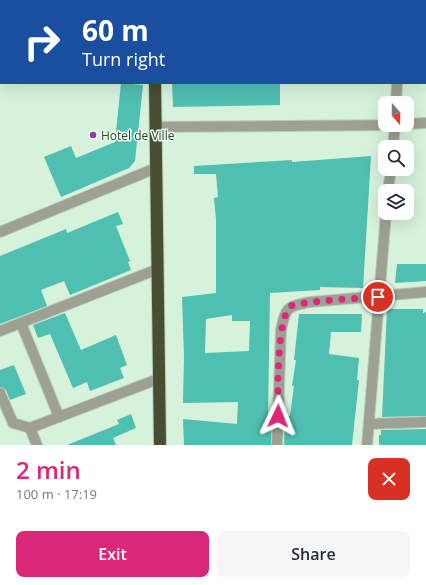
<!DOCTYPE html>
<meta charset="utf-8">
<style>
body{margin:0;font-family:"Open Sans",sans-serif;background:#f6f6f7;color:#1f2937;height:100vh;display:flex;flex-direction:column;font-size:15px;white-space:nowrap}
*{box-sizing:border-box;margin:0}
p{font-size:13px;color:#747a83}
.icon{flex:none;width:22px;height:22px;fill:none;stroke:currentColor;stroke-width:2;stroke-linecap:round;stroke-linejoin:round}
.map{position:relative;height:445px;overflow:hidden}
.sheet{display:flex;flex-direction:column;background:#fff;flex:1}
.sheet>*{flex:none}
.top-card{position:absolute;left:0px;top:0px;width:426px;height:84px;box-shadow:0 4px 16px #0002;background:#1a4fa0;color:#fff;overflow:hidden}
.needle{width:26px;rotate:160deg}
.controls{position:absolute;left:378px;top:96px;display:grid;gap:8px}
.controls a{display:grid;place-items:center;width:36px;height:36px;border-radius:8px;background:#fff;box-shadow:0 4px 16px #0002;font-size:20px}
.pin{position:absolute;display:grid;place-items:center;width:34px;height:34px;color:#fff;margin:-17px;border:2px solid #fff;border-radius:50%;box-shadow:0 1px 4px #0007}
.me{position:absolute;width:44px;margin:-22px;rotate:2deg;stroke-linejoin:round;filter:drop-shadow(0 0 3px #0008)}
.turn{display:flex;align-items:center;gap:14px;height:84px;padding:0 16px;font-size:18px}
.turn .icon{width:52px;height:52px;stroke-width:2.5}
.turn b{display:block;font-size:28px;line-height:34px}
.round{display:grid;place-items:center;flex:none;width:42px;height:42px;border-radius:8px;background:#f6f6f7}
.head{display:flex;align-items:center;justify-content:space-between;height:68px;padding:0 16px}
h1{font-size:24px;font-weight:600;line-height:30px;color:#db2777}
.button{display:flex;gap:8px;margin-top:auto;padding:8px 16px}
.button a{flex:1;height:46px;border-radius:8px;background:#db2777;color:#fff;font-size:16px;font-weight:600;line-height:46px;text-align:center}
.button a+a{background:#f6f6f7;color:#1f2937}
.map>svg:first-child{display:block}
</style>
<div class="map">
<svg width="426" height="445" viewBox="0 0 426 445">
<rect width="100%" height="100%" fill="#d6f2db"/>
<!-- building -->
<g fill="#4fbfb1" fill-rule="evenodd">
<polygon points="121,83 143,85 135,161 129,168 61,197 44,157 71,146 76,158 115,142"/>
<polygon points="172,83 280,83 280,105 173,107"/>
<path d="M371 156 363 288 320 287V290L270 293 268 416H272L271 445H184L183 419 237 424 238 402 183 403 184 357 182 297 216 293V219L214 198 218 197 216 174H194V166L292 160V162ZM232 315V321H250L249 351 205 353 206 319Z"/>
<polygon points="118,212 123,224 116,226 130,261 128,262 131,270 70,295 64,281 41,290 47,306 0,324 0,256 66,229 67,233"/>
<polygon points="397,264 426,264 426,281 395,283"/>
<polygon points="387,309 423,309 423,313 426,312 426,416 382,417"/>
<polygon points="65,313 81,350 116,335 127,365 120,368 124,378 90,391 87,382 73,388 50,334 38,338 33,325"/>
<polygon points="299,314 362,314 361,332 331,332 329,354 359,358 357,380 359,380 352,445 284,445 285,416 290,416 294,386 292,386 296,360 294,360"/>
<polygon points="14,365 26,394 10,400 6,390 0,387 0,370"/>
<polygon points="131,414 136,428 113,438 116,445 67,445 119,424 117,420"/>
<polygon points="426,429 426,445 379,445 379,435 381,435 381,430"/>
</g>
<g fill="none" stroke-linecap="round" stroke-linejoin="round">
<defs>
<g id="minor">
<polyline points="403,1 403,0"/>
<polyline points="0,17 1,17"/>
<polyline points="396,103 397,83"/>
<polyline points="407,124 426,123"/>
<polyline points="155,127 401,125"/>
<polyline points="393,147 395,125"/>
<polyline points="388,191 391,169"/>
<polyline points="0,232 156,168"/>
<polyline points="21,323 59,417"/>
<polyline points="0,331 158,269"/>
<polyline points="0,393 13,423 30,428 158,379"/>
<polyline points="369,424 426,422"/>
<polyline points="30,428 37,445"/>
<path d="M277 445 281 330C286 306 287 307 310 302L426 292"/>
<polyline points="367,445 386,213"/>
</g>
<g id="highway">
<polyline points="155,0 155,1"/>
<polyline points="155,83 160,445"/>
</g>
</defs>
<!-- minor casing -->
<use href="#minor" stroke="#b5ceba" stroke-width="12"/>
<!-- highway casing -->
<use href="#highway" stroke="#b5ceba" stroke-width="14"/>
<!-- minor -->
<use href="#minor" stroke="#9da093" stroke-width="10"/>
<!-- highway -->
<use href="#highway" stroke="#494e33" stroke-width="12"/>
</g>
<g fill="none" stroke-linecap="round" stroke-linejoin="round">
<!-- route -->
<path stroke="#db2777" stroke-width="7" stroke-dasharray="0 12.6" d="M278 416C278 396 276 317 291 306 299 301 364 298 378 297"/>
</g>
<!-- markers -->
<circle fill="#8d39a7" stroke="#e7feeb" stroke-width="1.5" cx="93" cy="135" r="4"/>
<g text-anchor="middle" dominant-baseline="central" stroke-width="3" stroke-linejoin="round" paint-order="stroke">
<!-- poi labels -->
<g font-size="12" fill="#333f35" stroke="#e7feeb" text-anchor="start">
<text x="101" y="135">Hotel de Ville</text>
</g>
</g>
</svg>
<div class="controls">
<a><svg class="needle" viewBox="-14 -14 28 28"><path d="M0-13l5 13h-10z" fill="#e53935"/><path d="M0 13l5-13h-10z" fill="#747a83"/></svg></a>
<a><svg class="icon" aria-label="search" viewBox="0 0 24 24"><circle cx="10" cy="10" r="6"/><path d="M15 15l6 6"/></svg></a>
<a><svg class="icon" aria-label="layers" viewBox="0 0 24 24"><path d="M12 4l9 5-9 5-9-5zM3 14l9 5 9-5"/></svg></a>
</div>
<div class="pin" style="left:378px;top:297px;background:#d93025"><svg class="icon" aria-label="arrive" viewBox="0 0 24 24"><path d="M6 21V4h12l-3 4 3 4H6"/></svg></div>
<svg class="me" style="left:278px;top:416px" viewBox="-20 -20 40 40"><path d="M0-17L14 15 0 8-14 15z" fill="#db2777" stroke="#fff" stroke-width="4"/></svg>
<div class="top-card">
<div class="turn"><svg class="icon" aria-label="right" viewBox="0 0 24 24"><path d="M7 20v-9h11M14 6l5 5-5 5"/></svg><div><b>60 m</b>Turn right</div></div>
</div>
</div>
<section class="sheet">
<div class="head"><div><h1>2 min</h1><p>100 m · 17:19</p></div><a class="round" style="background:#d93025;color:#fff"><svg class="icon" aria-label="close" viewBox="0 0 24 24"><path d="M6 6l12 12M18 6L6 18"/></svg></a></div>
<div class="button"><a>Exit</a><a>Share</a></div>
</section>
